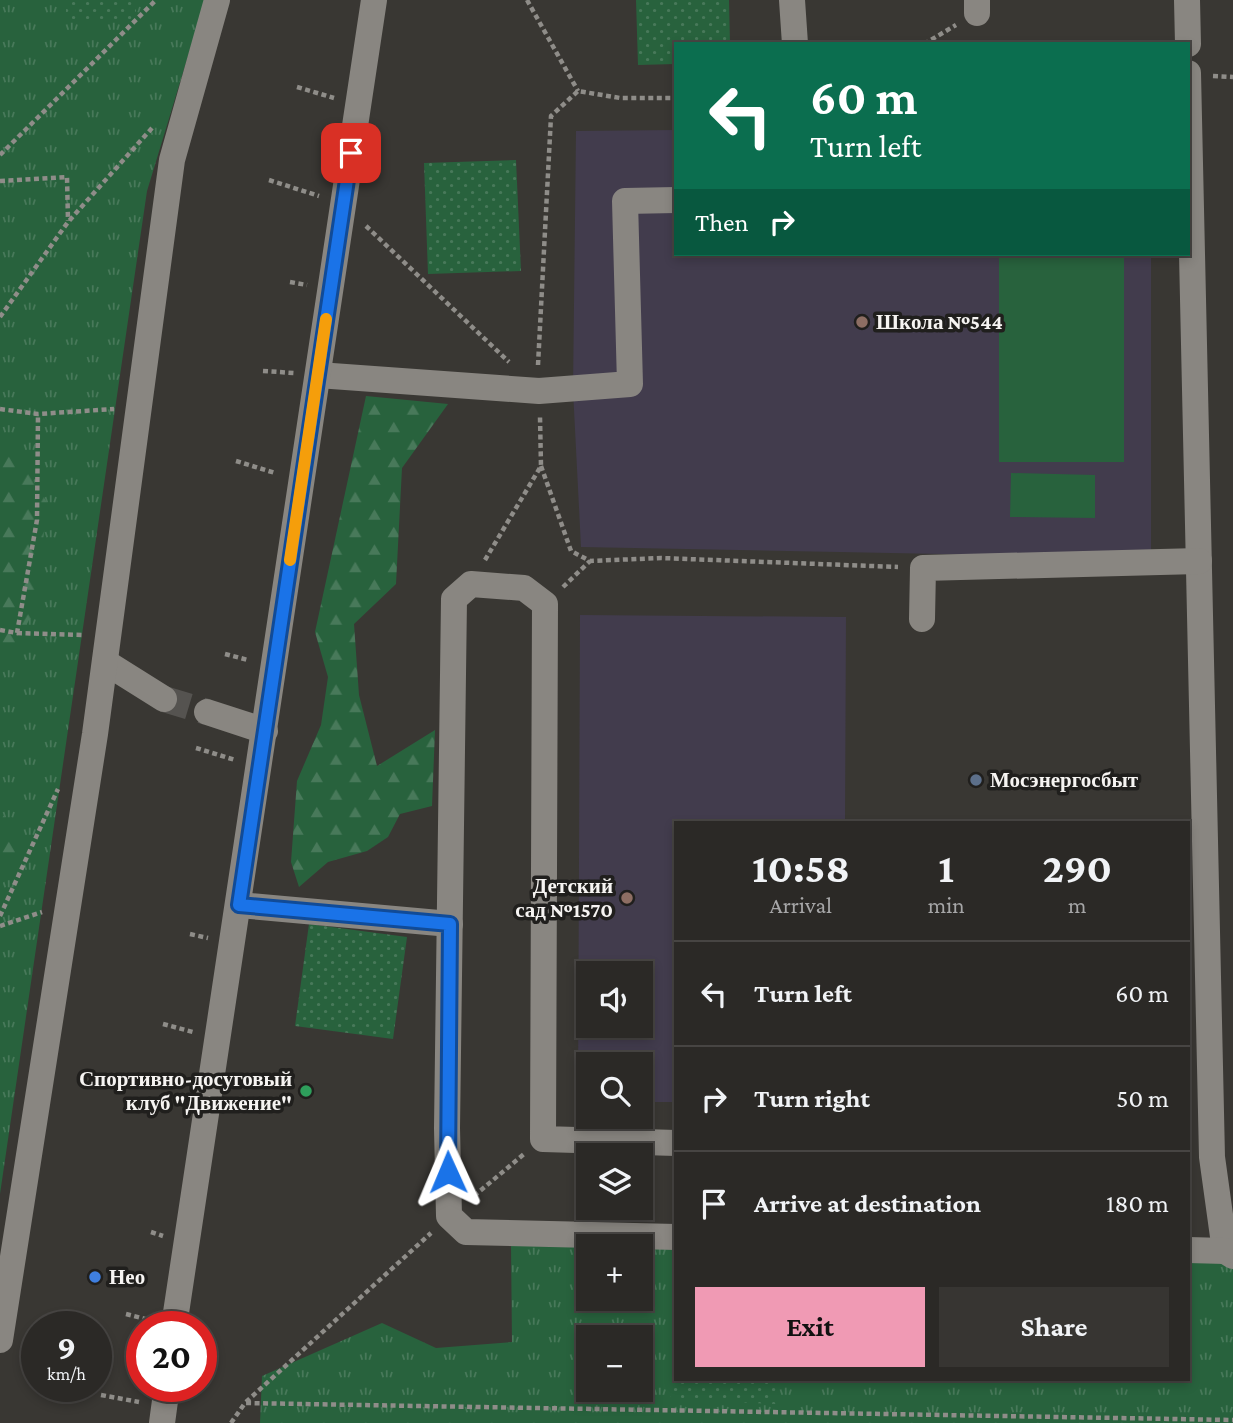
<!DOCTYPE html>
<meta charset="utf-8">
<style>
body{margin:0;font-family:"Crimson Pro",serif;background:#373532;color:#f1f3f6;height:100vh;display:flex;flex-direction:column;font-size:26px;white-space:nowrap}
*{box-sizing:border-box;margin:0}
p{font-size:23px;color:#a6a6a7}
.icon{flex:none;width:38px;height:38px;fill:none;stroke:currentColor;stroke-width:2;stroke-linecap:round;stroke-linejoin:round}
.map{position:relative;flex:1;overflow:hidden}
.drawer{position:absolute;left:674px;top:821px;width:516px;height:560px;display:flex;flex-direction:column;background:#2b2926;border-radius:0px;box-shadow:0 4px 10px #0003,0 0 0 2px #474543}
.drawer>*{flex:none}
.banner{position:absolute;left:674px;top:42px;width:516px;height:214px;border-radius:0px;box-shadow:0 4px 10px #0003,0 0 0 2px #474543;background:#0b6e4f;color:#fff;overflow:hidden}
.controls{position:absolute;left:576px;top:961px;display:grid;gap:14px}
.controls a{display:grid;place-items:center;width:77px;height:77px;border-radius:0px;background:#2b2926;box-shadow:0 4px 10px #0003,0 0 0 2px #474543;font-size:35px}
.speed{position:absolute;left:21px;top:1311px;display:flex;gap:14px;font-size:35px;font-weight:700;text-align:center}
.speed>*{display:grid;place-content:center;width:91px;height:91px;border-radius:50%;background:#2b2926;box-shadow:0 4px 10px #0003,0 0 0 2px #474543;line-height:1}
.speed small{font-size:18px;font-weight:400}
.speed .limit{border:10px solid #d22;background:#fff;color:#111}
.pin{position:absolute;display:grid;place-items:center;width:60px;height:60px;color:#fff;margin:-30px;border-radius:14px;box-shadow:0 4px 10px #0006}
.me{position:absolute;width:77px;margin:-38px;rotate:359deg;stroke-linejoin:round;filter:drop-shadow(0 0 5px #0008)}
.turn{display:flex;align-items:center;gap:24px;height:147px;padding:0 21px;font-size:32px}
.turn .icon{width:91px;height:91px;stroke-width:2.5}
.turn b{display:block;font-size:49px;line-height:60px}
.then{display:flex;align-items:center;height:66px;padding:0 21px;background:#0003;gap:14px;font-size:26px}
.eta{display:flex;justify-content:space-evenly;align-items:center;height:119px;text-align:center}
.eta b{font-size:42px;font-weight:700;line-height:49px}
.cta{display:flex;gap:14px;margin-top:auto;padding:14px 21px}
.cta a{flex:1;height:80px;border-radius:0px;background:#f09ab4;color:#111;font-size:28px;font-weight:700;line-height:80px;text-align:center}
.cta a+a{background:#373532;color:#f1f3f6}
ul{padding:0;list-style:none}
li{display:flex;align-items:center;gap:21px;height:105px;padding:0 21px;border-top:2px solid #474543}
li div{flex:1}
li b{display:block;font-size:26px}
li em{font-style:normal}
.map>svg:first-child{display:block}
</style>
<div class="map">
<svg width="1233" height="1423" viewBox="0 0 1233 1423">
<defs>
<pattern id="grass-tufts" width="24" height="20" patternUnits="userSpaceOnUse" patternTransform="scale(1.75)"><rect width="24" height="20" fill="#28623d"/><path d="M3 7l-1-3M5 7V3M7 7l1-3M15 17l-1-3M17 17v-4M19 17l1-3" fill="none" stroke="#48795a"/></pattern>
<pattern id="forest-firs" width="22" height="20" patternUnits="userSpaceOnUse" patternTransform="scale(1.75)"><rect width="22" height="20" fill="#28623d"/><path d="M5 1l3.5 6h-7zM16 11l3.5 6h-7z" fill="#48795a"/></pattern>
<pattern id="park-dots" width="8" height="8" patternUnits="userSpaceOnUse" patternTransform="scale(1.75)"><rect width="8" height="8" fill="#28623d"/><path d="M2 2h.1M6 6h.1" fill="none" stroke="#48795a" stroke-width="1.8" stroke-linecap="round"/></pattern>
</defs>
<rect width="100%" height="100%" fill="#393733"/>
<!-- education -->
<g fill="#423c4d" fill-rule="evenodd">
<polygon points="675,130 676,254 1151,254 1151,558 581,547 573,390 576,131"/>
<path d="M580 615 846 617 845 822H676L675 1102H641L640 1064H588V1102H578ZM588 973H640V1026H588Z"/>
</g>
<!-- grass -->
<g fill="url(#grass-tufts)" fill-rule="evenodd">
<polygon points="0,0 205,0 147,191 0,1194"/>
<path d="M511 1245 588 1246V1298H640L641 1247 675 1248 676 1379H1188V1259H1222L1233 1266V1423H260L262 1376 382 1323 436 1348 512 1342ZM588 1337H640V1390H588Z"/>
</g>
<!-- forest -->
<g fill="url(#forest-firs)">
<polygon points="366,396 448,404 402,468 396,584 354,624 359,695 377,766 435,730 432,806 400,814 388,837 367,851 328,862 299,887 291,862 297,781 321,725 328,677 315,632"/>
<polygon points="0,444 10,444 48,504 33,612 0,677"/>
<polygon points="0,810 20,841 1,888 0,887"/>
</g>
<!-- park -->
<g fill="url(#park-dots)">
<rect x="66" y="0" width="70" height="20"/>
<polygon points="636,0 729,0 730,44 676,44 675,64 638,65"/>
<polygon points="516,160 521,271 428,274 424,163"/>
<polygon points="309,924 407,937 393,1039 295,1026"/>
<polygon points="673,1341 675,1341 676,1379 777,1379 776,1404 670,1399"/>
</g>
<!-- garden -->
<g fill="#28623d">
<rect x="999" y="254" width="125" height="208"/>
<polygon points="1011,473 1095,475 1095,518 1010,517"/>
</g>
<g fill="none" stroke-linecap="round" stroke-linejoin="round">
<!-- minor-tunnel -->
<polyline stroke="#555350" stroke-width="26" stroke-dasharray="26 13" stroke-linecap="butt" points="164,699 207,712"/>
<!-- path -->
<g stroke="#8f8d89" stroke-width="4.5" stroke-dasharray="5 3.5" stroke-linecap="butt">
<polyline points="527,0 578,91"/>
<polyline points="924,44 956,25"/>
<polyline points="1213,76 1233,77"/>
<polyline points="297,87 334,98"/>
<polyline points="0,155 156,0"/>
<polyline points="269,180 319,196"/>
<polyline points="0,181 67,177 68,221"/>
<polyline points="366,226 509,362"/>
<polyline points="290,282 307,285"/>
<polyline points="0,317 68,222 152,128"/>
<polyline points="538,365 551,116 578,91 620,98 676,98"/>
<polyline points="263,371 294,373"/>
<polyline points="0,409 38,414 114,409"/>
<polyline points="236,461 275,473"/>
<polyline points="541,466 571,551 590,561 661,558 898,567"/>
<polyline points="485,560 541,466 540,417"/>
<polyline points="563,587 590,561"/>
<polyline points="0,630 17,633 37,520 38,414"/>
<polyline points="17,633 83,635"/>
<polyline points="225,654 248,660"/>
<polyline points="196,748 235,760"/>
<polyline points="0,916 58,789"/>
<polyline points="0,926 42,912"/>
<polyline points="190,934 208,938"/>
<polyline points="163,1024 193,1032"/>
<polyline points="474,1196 524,1154"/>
<polyline points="151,1232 163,1236"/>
<polyline points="126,1314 149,1320"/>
<polyline points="101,1395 139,1402"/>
<polyline points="246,1402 431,1233"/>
<polyline points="231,1423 245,1403 1233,1420"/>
</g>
<!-- minor -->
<g stroke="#898681" stroke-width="26">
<polyline points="792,0 795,44"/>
<polyline points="977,0 977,13"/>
<polyline points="1187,0 1188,44"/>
<polyline points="1188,73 1212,1157 1225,1251 1233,1256"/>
<polyline points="318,375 539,391 630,384 625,201 676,200"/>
<polyline points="922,619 923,568 1199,561"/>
<polyline points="105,662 164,699"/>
<polyline points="207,712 265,731"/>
<polyline points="239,905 450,924"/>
<polyline points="676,1143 543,1139 545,604 524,588 471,584 454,599 447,1128 449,1216 466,1232 676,1237"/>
<polyline points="1188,1250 1225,1251"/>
<polyline points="174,1326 374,0"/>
<polyline points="0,1340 95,734 172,160 217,0"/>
<polyline points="162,1423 167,1386"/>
</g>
</g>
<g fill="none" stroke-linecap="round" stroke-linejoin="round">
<defs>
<polyline id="route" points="351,153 239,905 450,924 448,1172"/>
</defs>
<!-- route casing -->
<use href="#route" stroke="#114b97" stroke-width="18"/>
<!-- route -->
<use href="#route" stroke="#1a73e8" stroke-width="12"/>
<!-- slow -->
<polyline stroke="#f59e0b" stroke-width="12" points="290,560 326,319"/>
</g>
<!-- markers -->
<g fill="#8d6e63" stroke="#201f1d" stroke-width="2.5">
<circle cx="862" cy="322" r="7"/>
<circle cx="627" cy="898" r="7"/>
</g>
<circle fill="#5c6f8a" stroke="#201f1d" stroke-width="2.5" cx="976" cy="780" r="7"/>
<circle fill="#2e9e5b" stroke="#201f1d" stroke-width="2.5" cx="306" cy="1091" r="7"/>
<circle fill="#3f7fe0" stroke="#201f1d" stroke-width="2.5" cx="95" cy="1277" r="7"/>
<g text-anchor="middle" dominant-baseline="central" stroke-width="7" stroke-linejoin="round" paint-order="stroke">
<!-- poi labels -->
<g font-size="21" font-weight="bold" fill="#f6f4f2" stroke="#201f1d" text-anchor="start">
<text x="876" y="322">Школа №544</text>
<text x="990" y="780">Мосэнергосбыт</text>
<text x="613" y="886" text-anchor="end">Детский<tspan x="613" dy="24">сад №1570</tspan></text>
<text x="292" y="1079" text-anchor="end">Спортивно-досуговый<tspan x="292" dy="24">клуб "Движение"</tspan></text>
<text x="109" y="1277">Нео</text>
</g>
</g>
</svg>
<div class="controls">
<a><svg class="icon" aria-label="sound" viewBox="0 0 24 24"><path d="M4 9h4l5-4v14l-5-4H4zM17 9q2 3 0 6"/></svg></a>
<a><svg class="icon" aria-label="search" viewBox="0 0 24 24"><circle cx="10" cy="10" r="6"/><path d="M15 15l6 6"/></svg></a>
<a><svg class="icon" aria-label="layers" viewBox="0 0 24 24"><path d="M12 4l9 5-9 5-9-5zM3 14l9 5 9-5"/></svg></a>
<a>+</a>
<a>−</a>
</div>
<div class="speed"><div>9<small>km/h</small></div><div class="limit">20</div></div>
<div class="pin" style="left:351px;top:153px;background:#d93025"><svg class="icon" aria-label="arrive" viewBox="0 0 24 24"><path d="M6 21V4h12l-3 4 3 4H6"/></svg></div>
<svg class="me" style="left:448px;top:1172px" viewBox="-20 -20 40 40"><path d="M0-17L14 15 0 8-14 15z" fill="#1a73e8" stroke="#fff" stroke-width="4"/></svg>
<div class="banner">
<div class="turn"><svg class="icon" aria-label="left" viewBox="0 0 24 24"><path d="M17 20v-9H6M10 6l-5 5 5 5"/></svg><div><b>60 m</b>Turn left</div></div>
<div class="then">Then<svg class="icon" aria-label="right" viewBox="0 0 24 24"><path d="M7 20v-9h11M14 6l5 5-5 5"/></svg></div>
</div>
<section class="drawer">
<div class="eta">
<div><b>10:58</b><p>Arrival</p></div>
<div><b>1</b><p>min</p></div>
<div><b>290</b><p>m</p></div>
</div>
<ul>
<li><svg class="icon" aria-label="left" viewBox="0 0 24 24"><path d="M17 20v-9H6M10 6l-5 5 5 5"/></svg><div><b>Turn left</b></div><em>60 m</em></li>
<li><svg class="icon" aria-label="right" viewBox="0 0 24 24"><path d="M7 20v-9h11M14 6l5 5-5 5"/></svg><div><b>Turn right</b></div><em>50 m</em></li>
<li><svg class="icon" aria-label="arrive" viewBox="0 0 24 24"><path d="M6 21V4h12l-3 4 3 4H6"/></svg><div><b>Arrive at destination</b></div><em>180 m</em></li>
</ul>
<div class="cta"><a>Exit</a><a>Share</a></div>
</section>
</div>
